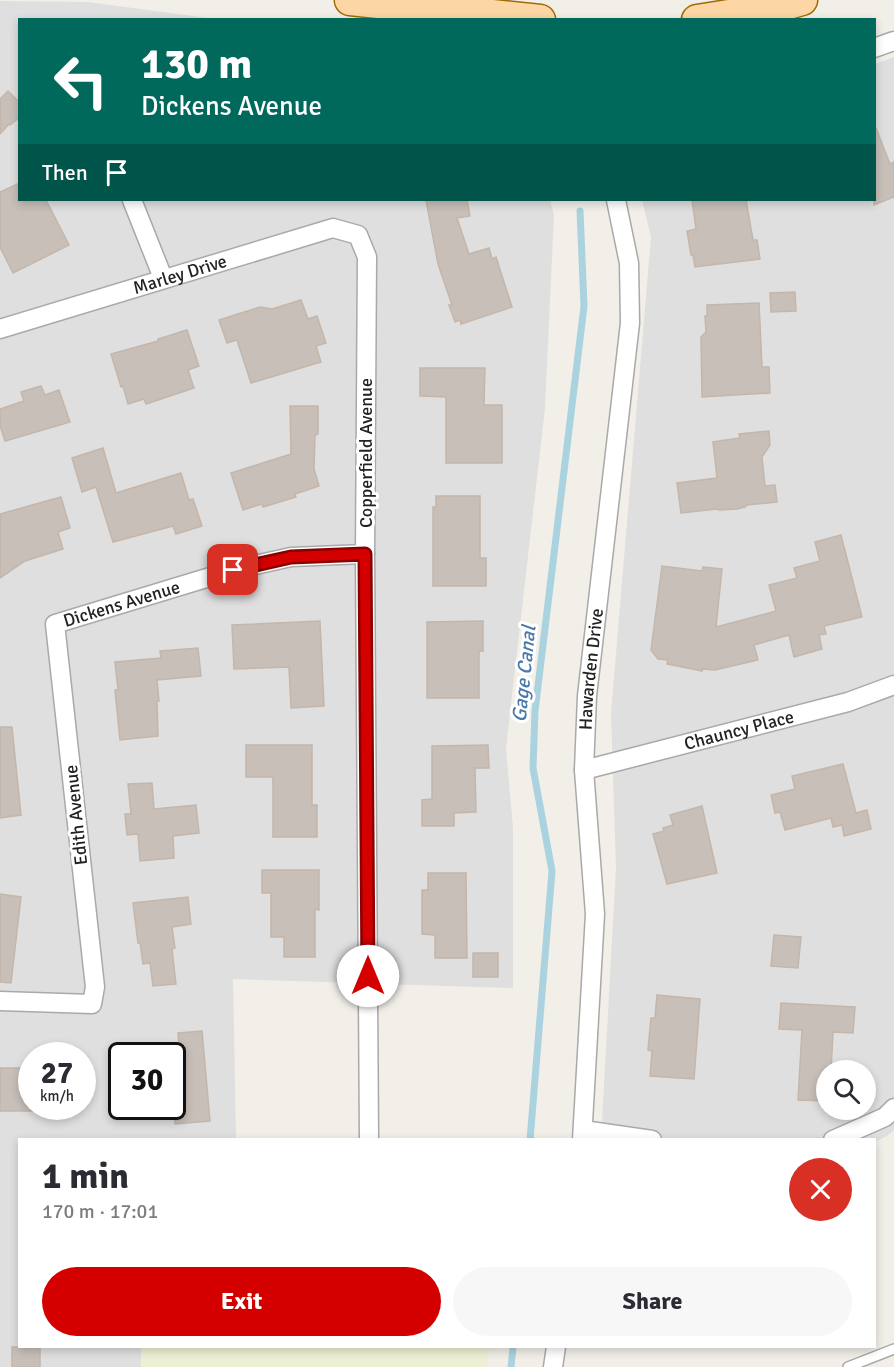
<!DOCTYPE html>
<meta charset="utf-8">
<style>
body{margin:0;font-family:Signika,sans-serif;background:#f7f7f7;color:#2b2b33;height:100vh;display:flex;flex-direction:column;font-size:22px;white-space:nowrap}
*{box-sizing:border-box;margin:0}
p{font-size:20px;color:#7c7c81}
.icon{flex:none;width:33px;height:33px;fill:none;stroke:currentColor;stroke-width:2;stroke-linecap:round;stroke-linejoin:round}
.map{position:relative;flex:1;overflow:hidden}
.drawer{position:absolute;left:18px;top:1138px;width:858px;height:210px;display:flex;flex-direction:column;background:#fff;border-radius:0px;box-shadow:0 3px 9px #0003}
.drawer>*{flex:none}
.hud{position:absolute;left:18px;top:18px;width:858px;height:183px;border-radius:0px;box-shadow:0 3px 9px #0003;background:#00695c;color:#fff;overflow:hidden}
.tools{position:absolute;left:816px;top:1060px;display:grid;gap:12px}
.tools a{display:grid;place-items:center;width:60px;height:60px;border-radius:50%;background:#fff;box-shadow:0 3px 9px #0003;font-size:30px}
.speed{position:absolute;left:18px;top:1042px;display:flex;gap:12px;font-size:30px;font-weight:700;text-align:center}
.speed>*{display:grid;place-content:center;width:78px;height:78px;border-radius:50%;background:#fff;box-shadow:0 3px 9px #0003;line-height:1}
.speed small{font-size:15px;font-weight:400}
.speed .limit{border:3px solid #111;border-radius:9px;background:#fff;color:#111}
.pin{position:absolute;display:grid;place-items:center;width:51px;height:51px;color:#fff;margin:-26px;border-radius:12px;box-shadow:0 3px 9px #0006}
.me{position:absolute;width:66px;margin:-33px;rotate:0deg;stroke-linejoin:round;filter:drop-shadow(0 0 4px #0008)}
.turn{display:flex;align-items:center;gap:21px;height:126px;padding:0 24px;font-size:27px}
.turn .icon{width:78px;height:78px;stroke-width:2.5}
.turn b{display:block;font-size:42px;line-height:51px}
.then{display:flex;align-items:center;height:57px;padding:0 24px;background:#0003;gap:12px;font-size:22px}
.round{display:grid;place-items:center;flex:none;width:63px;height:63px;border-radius:32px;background:#f7f7f7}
.head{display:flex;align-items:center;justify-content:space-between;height:102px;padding:0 24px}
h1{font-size:36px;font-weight:700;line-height:45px}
.primary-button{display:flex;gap:12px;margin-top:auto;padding:12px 24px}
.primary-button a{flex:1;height:69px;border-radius:36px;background:#d40000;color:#fff;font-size:24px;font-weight:700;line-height:69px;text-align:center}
.primary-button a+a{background:#f7f7f7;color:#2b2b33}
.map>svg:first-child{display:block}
</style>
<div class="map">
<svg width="894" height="1367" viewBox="0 0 894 1367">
<rect width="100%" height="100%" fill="#f2efe9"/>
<!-- residential -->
<g fill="#e0dfdf" fill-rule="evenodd">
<path d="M0 1 88 2 215 19 20 20V200H550L554 215 545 408 506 748 513 828V988L233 979 236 1140H20V1347H141V1367H0ZM32 1056H82V1107H32ZM122 1056H172V1107H122Z"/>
<path d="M894 57V1130L887 1136 875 1142 874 1140H601L616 868 611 713 651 237 642 200H874L875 64ZM826 1071H866V1110H826Z"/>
</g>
<!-- farmland -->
<polygon fill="#eef0d5" points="141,1347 489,1347 487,1367 141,1367"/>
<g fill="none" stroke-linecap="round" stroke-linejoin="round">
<!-- stream -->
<g stroke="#aad3df" stroke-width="7">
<polyline points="530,1140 552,871 533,768 535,711 584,306 580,211"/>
<polyline points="511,1367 513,1347"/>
</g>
</g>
<!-- building -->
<g fill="#c7bfb8" stroke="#c4b6ab" stroke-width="1.5">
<polygon points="8,91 20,103 20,117 10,125 9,124 0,134 0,99"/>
<polygon points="874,128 876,128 890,164 894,162 894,197 874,205"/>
<polygon points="20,183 20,200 46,200 69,245 13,273 0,247 0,192"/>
<polygon points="426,200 467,200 470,216 457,218 469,254 489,248 492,259 496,257 512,307 461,324 460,320 455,322 449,305 452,305 438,264"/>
<polygon points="692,200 746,200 753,240 757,240 760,259 695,267 693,255 691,255 687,231 696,229"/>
<polygon points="795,292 796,311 771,312 770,293"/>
<polygon points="301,300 308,319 317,316 326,343 316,346 321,362 251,383 237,340 227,343 219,320 260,307 272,309"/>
<polygon points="759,303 762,367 769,367 770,393 702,397 701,337 706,332 705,316 707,316 707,305"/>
<polygon points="187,330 199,366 188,370 194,388 146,404 144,399 128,404 123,386 121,387 111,354 158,341 158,339"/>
<polygon points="420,368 485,368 484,405 502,405 502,463 446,463 446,397 420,396"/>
<polygon points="41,386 45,395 59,390 70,422 5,441 0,426 0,409 24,401 21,392"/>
<polygon points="290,406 318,406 318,434 315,435 314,469 319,486 295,494 296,497 263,507 262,504 243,510 231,473 291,454"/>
<polygon points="769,431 770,445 762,457 765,486 775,485 777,502 747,505 745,507 737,509 719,510 717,509 681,513 677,483 717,478 713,442 740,438 739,434"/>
<polygon points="103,448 116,493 181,473 189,500 193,499 202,526 176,534 173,526 113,542 96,487 82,492 72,458"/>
<polygon points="436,496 480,496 480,558 486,558 486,586 433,586 433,507 436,507"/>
<polygon points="61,497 70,528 58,532 63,549 25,561 0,578 0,514"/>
<polygon points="841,535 862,617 824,626 826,634 819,635 822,649 794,657 789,635 754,645 758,660 715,670 702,669 702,671 667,664 668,660 658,659 651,650 662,566 702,571 703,567 722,569 716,627 776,611 769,585 797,578 794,568 820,561 815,542"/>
<polygon points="320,621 324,706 291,708 289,667 234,669 232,625"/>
<polygon points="483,621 483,651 479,651 479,698 427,698 427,622"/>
<polygon points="198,648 201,676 157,680 159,701 157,701 158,736 120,740 115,690 118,690 115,662 161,658 160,651"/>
<polygon points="0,727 12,727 21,815 0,818"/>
<polygon points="246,745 312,745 312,805 317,805 317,837 273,837 273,777 246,777"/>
<polygon points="488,745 489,768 475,768 476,812 454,813 454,826 422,826 422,800 432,799 432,746"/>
<polygon points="843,764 856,813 867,810 871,829 844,836 842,825 833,827 831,818 785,830 780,812 775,813 771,795 795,789 792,776"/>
<polygon points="152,783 154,809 196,805 199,833 173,836 174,858 140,861 138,834 127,835 125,814 131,814 128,784"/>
<polygon points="702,806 717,873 667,884 653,834 664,831 663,828 673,825 670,815"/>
<polygon points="262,870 319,870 319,910 315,909 315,957 284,957 284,937 271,937 271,893 262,893"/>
<polygon points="428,873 466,873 467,958 435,958 435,935 422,934 422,890 428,890"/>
<polygon points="0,894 21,897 11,983 0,982"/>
<polygon points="188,897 191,924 172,927 175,948 172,949 176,984 153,986 150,963 143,964 140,943 138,943 133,903"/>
<polygon points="774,935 801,937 798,968 771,966"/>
<rect x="473" y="953" width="25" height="24"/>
<polygon points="657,995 700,999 694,1079 650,1076 652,1051 648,1050 651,1018 655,1018"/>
<polygon points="781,1003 855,1007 853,1033 833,1032 831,1071 826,1071 826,1101 798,1100 802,1030 779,1029"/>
<polygon points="202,1031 210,1121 175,1124 172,1058 180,1057 178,1033"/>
<rect x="0" y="1068" width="32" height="43"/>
<rect x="12" y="1347" width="28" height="20"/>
</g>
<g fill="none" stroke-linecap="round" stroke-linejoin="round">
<defs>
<polyline id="lane" points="848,1367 894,1349"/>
<g id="street">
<polyline points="874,48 894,41"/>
<polyline points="132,200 163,278"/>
<path id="s1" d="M0 329 333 228 358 235 367 257 365 554 369 1140"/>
<path id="s2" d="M584 770 848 702 894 685"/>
<path id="s3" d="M0 1001 92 1004 95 987 55 624 233 570 291 557 365 554"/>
<polyline points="583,1130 652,1140"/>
<path id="s4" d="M582 1140 595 914 584 770 587 696 630 323 629 263 616 200"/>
<polyline points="833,1140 885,1117 894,1108"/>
<polyline points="553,1367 556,1347"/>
</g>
<g id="primary">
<polyline points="350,0 540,20"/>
<polyline points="697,20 774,8 802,0"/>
</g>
</defs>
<!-- lane casing -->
<use href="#lane" stroke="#a9a9a9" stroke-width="12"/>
<!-- street casing -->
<use href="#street" stroke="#a9a9a9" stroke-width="21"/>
<!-- primary casing -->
<use href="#primary" stroke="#a06b00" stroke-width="33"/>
<!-- lane -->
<use href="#lane" stroke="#fff" stroke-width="9"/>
<!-- street -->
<use href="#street" stroke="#fff" stroke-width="18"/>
<!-- primary -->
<use href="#primary" stroke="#fcd6a4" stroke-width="30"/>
</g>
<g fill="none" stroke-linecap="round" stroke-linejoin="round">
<defs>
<polyline id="route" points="233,570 291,557 365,554 368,976"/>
</defs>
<!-- route casing -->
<use href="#route" stroke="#8a0000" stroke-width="15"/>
<!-- route -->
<use href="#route" stroke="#d40000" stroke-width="10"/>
</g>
<g text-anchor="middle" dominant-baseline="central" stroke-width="6" stroke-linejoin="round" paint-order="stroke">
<!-- street labels -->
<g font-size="18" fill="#222" stroke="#fff">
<text stroke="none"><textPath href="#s1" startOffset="188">Marley Drive</textPath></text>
<text transform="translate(366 453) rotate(-90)">Copperfield Avenue</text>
<text stroke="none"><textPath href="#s3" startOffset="544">Dickens Avenue</textPath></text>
<text stroke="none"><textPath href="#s4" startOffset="472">Hawarden Drive</textPath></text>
<text stroke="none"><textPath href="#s2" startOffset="160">Chauncy Place</textPath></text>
<text transform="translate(76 815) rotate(-96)">Edith Avenue</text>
</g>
<!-- water labels -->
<g font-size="20" font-style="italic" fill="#4a7aab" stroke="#fff">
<text transform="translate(524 674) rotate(-84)">Gage Canal</text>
</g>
</g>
</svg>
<div class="tools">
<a><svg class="icon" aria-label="search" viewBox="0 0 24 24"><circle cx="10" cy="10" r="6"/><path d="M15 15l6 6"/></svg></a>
</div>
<div class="speed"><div>27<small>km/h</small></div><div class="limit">30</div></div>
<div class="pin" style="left:233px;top:570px;background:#d93025"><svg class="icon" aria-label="arrive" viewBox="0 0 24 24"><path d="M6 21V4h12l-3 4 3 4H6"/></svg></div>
<svg class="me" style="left:368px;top:976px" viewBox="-20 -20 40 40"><circle r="19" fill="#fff"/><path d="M0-13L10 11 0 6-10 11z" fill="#d40000"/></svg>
<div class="hud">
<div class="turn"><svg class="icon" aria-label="left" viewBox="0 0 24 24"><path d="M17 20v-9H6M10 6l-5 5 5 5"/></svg><div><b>130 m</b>Dickens Avenue</div></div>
<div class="then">Then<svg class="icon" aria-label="arrive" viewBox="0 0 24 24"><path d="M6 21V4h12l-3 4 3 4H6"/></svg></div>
</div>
<section class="drawer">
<div class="head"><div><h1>1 min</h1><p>170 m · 17:01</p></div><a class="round" style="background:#d93025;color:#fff"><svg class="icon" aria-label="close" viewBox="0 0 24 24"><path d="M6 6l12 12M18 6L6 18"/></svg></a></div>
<div class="primary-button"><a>Exit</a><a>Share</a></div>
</section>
</div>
